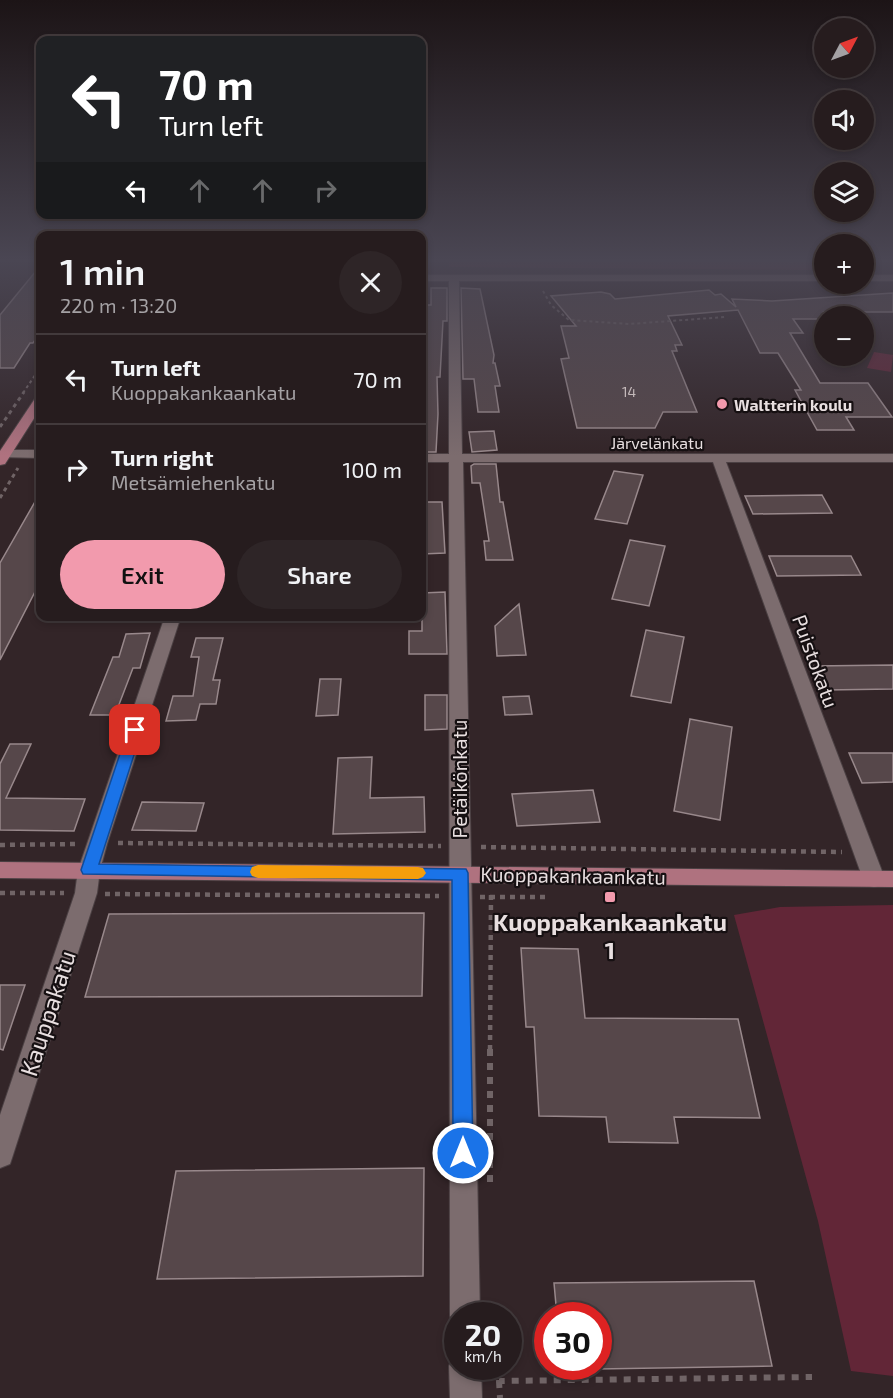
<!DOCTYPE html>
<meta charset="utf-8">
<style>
body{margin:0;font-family:"Exo 2",sans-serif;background:#2e2527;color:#f1f3f6;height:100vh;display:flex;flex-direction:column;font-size:22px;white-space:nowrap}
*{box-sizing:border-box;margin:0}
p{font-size:20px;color:#a4a1a4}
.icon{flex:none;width:33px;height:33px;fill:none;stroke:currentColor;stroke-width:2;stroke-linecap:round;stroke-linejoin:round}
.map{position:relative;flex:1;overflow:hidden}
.sheet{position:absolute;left:36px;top:231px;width:390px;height:390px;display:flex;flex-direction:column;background:#261c1e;border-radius:12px;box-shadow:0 3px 9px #0003,0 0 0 2px #423a3c}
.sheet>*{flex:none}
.banner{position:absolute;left:36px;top:36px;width:390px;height:183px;border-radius:12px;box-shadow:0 3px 9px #0003,0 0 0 2px #423a3c;background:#202124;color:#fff;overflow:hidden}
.needle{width:39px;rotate:49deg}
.tools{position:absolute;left:814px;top:18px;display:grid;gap:12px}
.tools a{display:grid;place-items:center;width:60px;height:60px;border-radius:50%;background:#261c1e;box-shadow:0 3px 9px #0003,0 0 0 2px #423a3c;font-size:30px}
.speed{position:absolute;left:444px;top:1302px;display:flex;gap:12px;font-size:30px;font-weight:700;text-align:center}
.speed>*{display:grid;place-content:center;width:78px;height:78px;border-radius:50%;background:#261c1e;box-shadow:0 3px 9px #0003,0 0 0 2px #423a3c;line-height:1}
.speed small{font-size:15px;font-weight:400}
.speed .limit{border:9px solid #d22;background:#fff;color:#111}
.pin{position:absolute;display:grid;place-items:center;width:51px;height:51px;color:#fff;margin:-26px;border-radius:12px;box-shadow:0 3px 9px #0006}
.me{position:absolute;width:66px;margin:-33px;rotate:0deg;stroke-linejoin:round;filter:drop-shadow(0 0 4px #0008)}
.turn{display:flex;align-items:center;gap:21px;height:126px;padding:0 24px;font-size:27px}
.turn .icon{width:78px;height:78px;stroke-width:2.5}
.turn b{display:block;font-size:42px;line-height:51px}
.lanes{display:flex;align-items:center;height:57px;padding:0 24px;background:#0003;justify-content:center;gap:30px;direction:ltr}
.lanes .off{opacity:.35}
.round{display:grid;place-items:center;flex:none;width:63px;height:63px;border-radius:32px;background:#2e2527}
.overview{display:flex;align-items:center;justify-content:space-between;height:102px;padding:0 24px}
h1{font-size:36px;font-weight:600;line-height:45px}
.cta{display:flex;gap:12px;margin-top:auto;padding:12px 24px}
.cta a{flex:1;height:69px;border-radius:36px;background:#f29aad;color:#111;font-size:24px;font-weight:600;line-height:69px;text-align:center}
.cta a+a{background:#2e2527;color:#f1f3f6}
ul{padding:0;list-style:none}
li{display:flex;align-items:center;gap:18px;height:90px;padding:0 24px;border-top:2px solid #423a3c}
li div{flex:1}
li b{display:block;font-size:22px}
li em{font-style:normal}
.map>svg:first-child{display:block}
</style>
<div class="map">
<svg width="893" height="1398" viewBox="0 0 893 1398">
<rect width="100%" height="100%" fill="#332528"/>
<!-- green -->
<g fill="#622637">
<polygon points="449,260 825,260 825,270 449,267"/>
<polygon points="874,352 893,355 891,372 867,368"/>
<polygon points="893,905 893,1376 851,1371 818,1221 734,915 780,907"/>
</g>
<!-- building -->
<g fill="#56474a" stroke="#98888b" stroke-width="1.5">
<polygon points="40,266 40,333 33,343 30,343 14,368 0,368 0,315"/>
<polygon points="431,288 447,288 447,321 443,321 440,377 437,377 438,414 436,452 422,452 422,367 425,367 426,330 422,330 424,305 431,305"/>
<polygon points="461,288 480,289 494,355 493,363 495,363 500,386 495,386 499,412 478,412 474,379 463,379"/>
<polygon points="709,290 715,295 721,294 736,307 732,299 772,301 893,293 893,312 824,312 827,316 825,319 793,319 803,333 790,333 820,383 868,383 892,417 846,417 854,430 817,430 795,390 801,390 778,353 760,353 738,310 668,316 682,345 675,345 677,351 672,351 697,412 663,412 655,428 577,428 561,359 569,358 561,326 576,326 551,296 601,292 610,294 615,299"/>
<polygon points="494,431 497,450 472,452 469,432"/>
<polygon points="474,464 496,464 500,502 503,502 513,560 486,560 484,541 489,541 480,483 472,483 471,466"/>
<polygon points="614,471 643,475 627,524 595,519"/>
<polygon points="40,493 40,582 0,660 0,563"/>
<polygon points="822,495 832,513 753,514 745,496"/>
<polygon points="422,502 442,502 445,553 422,554"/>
<polygon points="630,540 665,546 649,606 612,599"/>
<polygon points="769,556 851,556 861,575 777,576"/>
<polygon points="445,592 447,654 409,654 409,631 422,631 422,593"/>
<polygon points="519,604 526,655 497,656 495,626"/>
<polygon points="646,630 684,637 671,703 631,696"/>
<polygon points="150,633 140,668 133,668 115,715 90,715 113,657 119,657 126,634"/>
<polygon points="196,638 223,638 213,680 220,680 216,704 200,704 196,720 166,721 173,696 193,696 199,657 191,657"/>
<polygon points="893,665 893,689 825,690 814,666"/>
<polygon points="320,679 341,679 338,715 316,716"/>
<polygon points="425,695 447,695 447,729 425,730"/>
<polygon points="529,696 532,714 505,715 503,697"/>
<polygon points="690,719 732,727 720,820 674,811"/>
<polygon points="10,744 31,744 6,798 85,799 74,831 0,830 0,764"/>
<polygon points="849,753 893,753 893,782 862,783"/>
<polygon points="372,757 370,798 424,797 425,832 333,834 338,758"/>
<polygon points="593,790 600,822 517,826 512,794"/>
<polygon points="142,802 204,803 196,831 132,830"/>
<polygon points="424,913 422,996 85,997 109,914"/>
<polygon points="521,948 578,949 585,1018 738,1019 760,1118 674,1117 678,1143 609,1142 606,1117 539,1116 534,1027 526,1027"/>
<polygon points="0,985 25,985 3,1050 0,1049"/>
<polygon points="424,1168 423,1276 157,1279 176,1171"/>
<polygon points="754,1281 772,1366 598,1369 598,1316 557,1316 554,1283"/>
</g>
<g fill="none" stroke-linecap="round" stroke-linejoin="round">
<defs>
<g id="minor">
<polygon points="422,275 825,275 825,281 459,281 462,454 893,454 893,462 726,462 885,879 882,885 874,887 866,885 863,879 713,462 463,462 480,1316 458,1316 458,1328 454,1327 450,1316 449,462 422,462 422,454 449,454 449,281 422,281"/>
<rect x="864" y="275" width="29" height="6"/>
<polygon points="5,450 40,450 40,458 0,457 0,452"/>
<polygon points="165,616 181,616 107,844 100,870 97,893 13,1155 10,1164 0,1168 0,1115 75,893 78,870 87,844"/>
<polygon points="458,1354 458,1366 481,1366 482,1398 450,1398 449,1366 454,1355"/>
</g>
<g id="major">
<polygon points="40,396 40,409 5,464 0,465 0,451 36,397"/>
<polygon points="0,862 893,871 893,887 0,878"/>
</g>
</defs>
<!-- minor casing -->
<use href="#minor" stroke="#4b4043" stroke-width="2"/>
<!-- major casing -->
<use href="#major" stroke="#4b4043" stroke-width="2"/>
<!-- path-far3 -->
<g stroke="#706466" stroke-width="2" stroke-dasharray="3 3" stroke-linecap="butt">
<polyline points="481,260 507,262"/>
<polyline points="790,262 801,260"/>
<polyline points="543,291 551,305 569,320 629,324 725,317"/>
<polyline points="23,393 40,368"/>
</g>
<!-- path-far2 -->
<g stroke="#706466" stroke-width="3" stroke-dasharray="4 4" stroke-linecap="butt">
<polyline points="0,427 24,392"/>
<polyline points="0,498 18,468"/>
</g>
<!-- path-far1 -->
<g stroke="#706466" stroke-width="4.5" stroke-dasharray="5 5" stroke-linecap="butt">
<polyline points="118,843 441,846"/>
<polyline points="0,845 78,844"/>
<polyline points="481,847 842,852"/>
<polyline points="0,893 64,893"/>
<polyline points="105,894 439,896"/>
<polyline points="480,897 547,897"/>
<polyline points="490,1050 491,895"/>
</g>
<!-- path -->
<g stroke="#706466" stroke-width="6" stroke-dasharray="7 7" stroke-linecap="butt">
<polyline points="490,1182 490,1049"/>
<polyline points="496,1366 499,1381 812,1377"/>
<polyline points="499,1381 500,1398"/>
</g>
<!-- minor -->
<use href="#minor" fill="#7c6c6e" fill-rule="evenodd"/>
<!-- major -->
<use href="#major" fill="#af727f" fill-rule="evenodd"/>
</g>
<!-- sky -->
<linearGradient id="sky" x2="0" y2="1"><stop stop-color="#1c1416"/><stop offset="0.57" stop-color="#4a4653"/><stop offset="1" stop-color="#4a4653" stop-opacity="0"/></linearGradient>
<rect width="893" height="456" fill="url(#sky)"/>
<!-- route -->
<polygon fill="#1a73e8" stroke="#114b97" stroke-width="1.5" points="135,725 142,730 99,864 466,869 468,873 473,1153 470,1160 463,1163 456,1160 453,1153 452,880 83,874 81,870 128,730"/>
<!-- slow -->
<polygon fill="#f59e0b" points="258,865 418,867 423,868 426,873 423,877 418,879 258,878 252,876 250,872 252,867"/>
<!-- markers -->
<g fill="#f29aad" stroke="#161012" stroke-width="2">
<circle cx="722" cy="404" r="6"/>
<rect x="604" y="891" width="12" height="12" rx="3"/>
</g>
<g text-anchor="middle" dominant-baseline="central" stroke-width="4.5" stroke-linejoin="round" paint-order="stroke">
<!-- far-number labels -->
<g font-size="14" fill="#c4b9ba">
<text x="629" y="391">14</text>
</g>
<!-- far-poi labels -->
<g font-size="16" font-weight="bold" fill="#e8dfe0" stroke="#161012" text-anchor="start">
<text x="734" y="404">Waltterin koulu</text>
</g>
<!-- far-street labels -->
<g font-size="16" fill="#e8dfe0" stroke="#161012">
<text x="657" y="442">Järvelänkatu</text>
</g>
<!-- street labels -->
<g font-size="20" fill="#e8dfe0" stroke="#161012">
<text transform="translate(816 661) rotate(70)">Puistokatu</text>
<text transform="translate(459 779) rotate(-90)">Petäikönkatu</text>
<text transform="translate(573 875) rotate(1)">Kuoppakankaankatu</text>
</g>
<!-- near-poi labels -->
<g font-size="24" font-weight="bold" fill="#e8dfe0" stroke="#161012">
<text x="610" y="921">Kuoppakankaankatu<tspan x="610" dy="28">1</tspan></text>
</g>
<!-- near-street labels -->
<g font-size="24" fill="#e8dfe0" stroke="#161012">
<text transform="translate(47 1013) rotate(-72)">Kauppakatu</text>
</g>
</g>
</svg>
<div class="tools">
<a><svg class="needle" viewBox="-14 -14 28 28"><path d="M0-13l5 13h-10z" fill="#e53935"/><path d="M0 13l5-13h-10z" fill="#a4a1a4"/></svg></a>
<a><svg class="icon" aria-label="sound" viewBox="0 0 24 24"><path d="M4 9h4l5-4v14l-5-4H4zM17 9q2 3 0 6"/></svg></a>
<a><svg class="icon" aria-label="layers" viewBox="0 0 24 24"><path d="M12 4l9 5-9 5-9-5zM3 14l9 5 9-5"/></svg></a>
<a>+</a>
<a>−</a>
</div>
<div class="speed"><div>20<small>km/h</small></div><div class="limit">30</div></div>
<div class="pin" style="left:135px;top:730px;background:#d93025"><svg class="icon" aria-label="arrive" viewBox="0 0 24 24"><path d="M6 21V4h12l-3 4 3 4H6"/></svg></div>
<svg class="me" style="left:463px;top:1153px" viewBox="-20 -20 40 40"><circle r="17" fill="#1a73e8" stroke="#fff" stroke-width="3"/><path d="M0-11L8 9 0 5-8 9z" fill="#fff"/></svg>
<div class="banner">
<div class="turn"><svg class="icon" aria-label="left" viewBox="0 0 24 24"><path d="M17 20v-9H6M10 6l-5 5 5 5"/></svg><div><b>70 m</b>Turn left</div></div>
<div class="lanes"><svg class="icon" aria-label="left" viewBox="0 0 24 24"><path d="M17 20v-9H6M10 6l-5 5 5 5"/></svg><svg class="icon off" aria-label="ahead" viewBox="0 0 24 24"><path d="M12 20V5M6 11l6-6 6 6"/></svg><svg class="icon off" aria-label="ahead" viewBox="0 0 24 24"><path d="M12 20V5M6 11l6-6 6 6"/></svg><svg class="icon off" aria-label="right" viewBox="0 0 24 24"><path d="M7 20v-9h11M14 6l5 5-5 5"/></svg></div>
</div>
<section class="sheet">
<div class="overview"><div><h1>1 min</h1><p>220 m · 13:20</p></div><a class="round"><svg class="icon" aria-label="close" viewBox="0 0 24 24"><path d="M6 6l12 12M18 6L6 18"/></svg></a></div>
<ul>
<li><svg class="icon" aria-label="left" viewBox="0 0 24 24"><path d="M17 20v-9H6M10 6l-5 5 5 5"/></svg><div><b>Turn left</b><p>Kuoppakankaankatu</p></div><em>70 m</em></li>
<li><svg class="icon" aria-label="right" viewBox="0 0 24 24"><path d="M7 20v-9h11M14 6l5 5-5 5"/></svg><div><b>Turn right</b><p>Metsämiehenkatu</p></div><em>100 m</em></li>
</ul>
<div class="cta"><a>Exit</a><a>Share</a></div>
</section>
</div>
